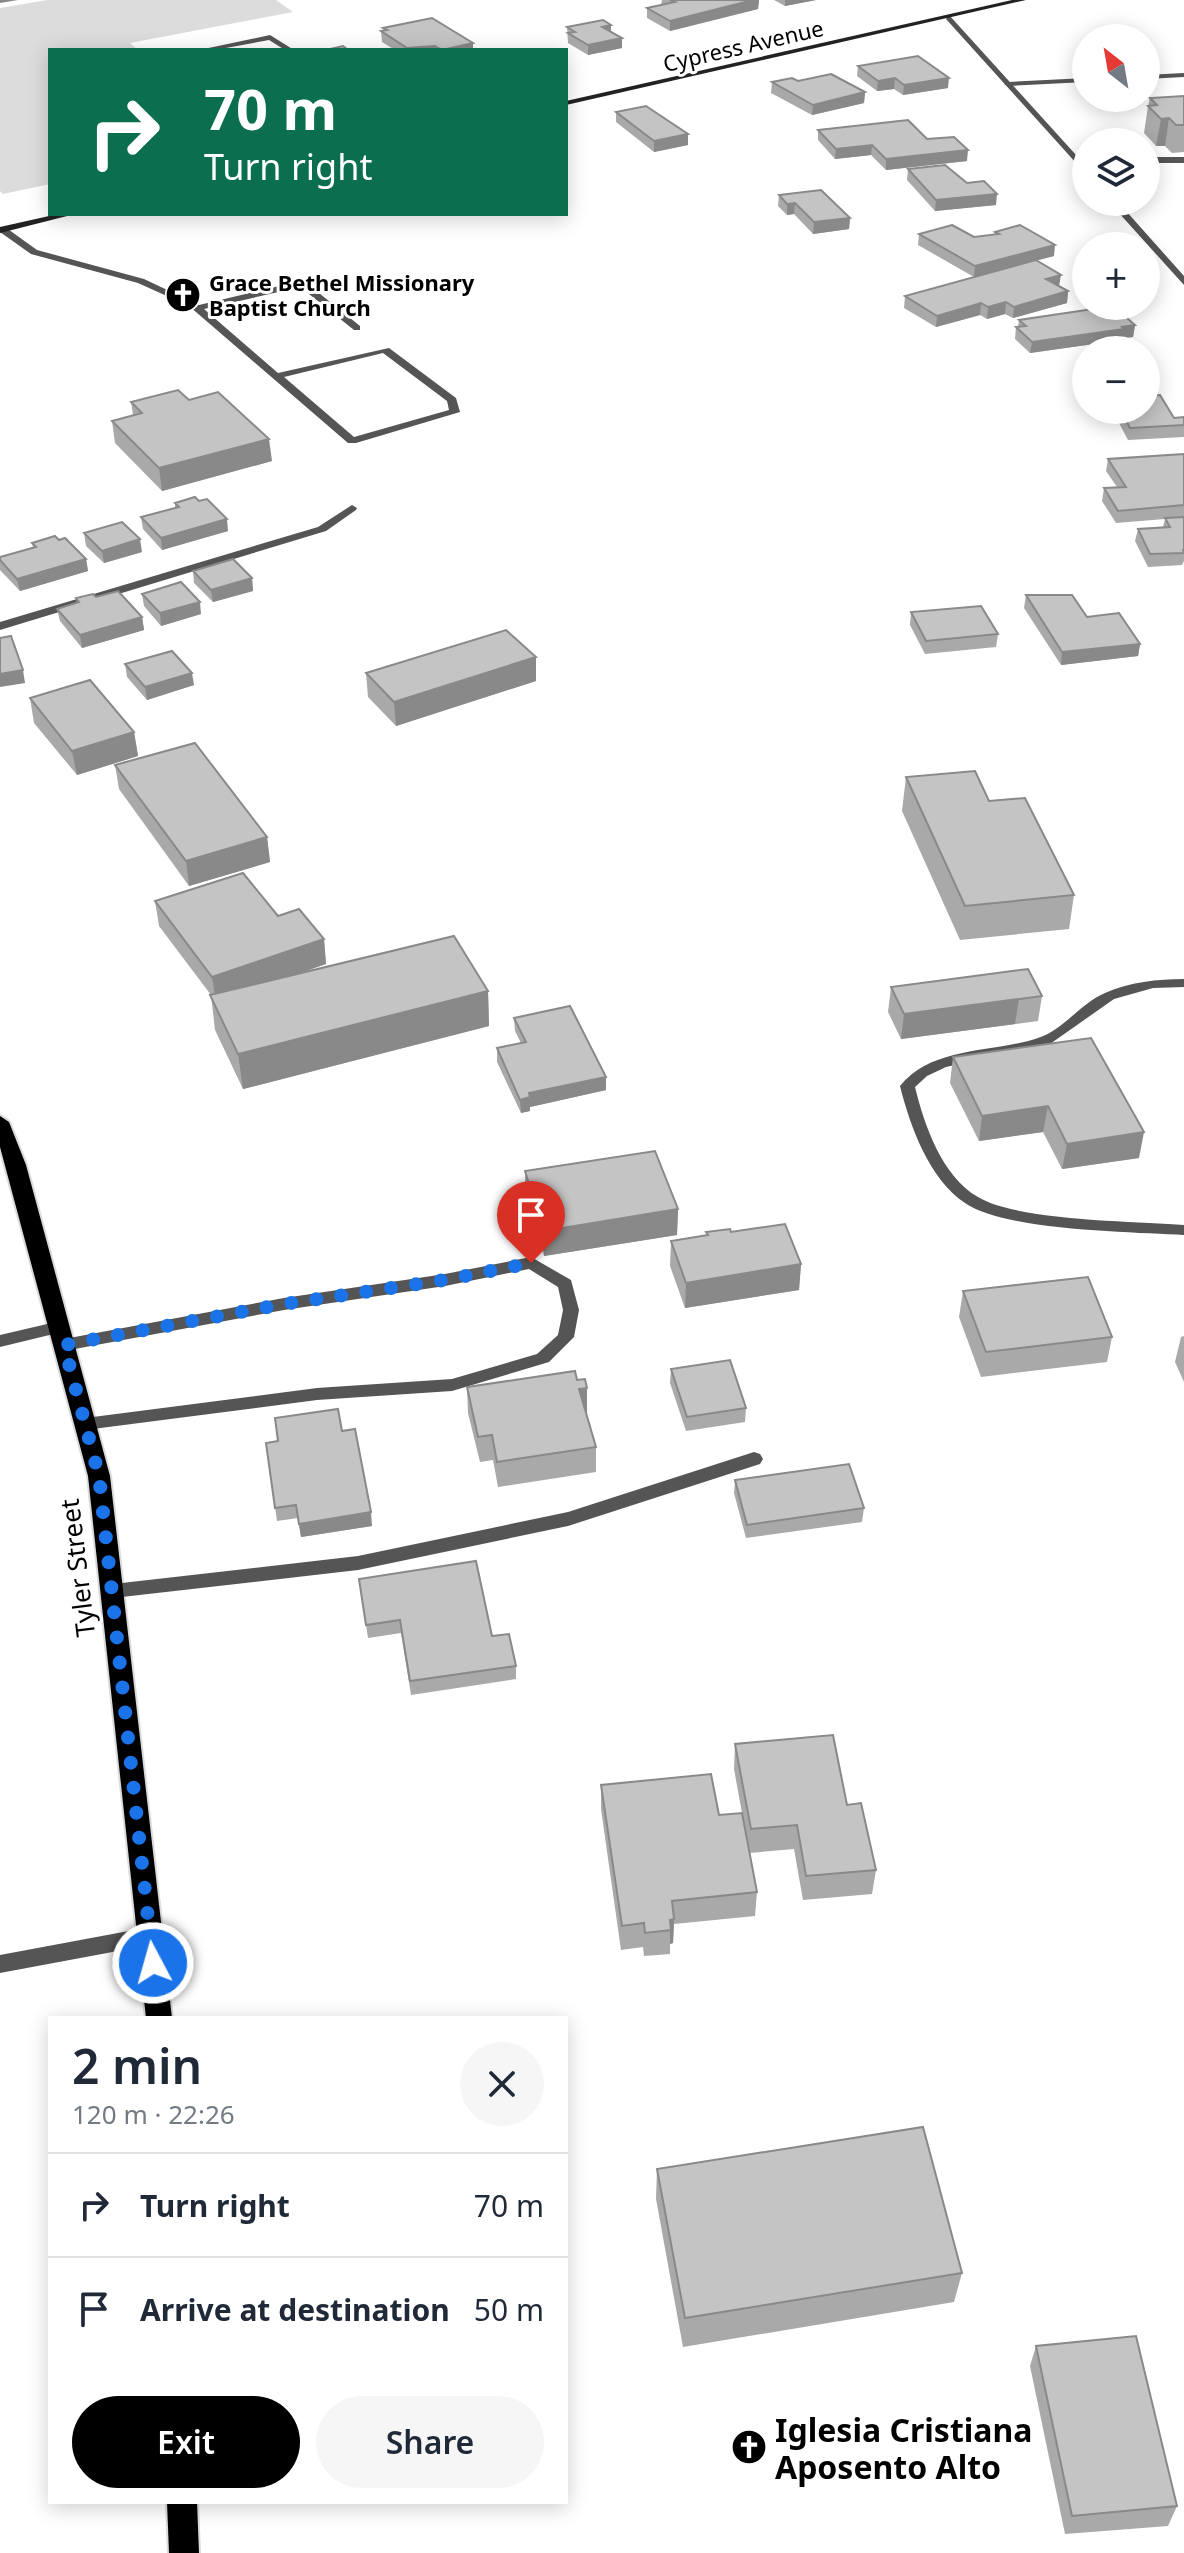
<!DOCTYPE html>
<meta charset="utf-8">
<style>
body{margin:0;font-family:"Noto Sans",sans-serif;background:#f6f6f7;color:#1f2937;height:100vh;display:flex;flex-direction:column;font-size:30px;white-space:nowrap}
*{box-sizing:border-box;margin:0}
p{font-size:26px;color:#747a83}
.icon{flex:none;width:44px;height:44px;fill:none;stroke:currentColor;stroke-width:2;stroke-linecap:round;stroke-linejoin:round}
.map{position:relative;flex:1;overflow:hidden}
.drawer{position:absolute;left:48px;top:2016px;width:520px;height:488px;display:flex;flex-direction:column;background:#fff;border-radius:0px;box-shadow:0 4px 20px #0003}
.drawer>*{flex:none}
.guide{position:absolute;left:48px;top:48px;width:520px;height:168px;border-radius:0px;box-shadow:0 4px 20px #0003;background:#0b6e4f;color:#fff;overflow:hidden}
.needle{width:52px;rotate:329deg}
.controls{position:absolute;left:1072px;top:24px;display:grid;gap:16px}
.controls a{display:grid;place-items:center;width:88px;height:88px;border-radius:50%;background:#fff;box-shadow:0 4px 20px #0003;font-size:40px}
.pin{position:absolute;display:grid;place-items:center;width:68px;height:68px;color:#fff;margin:-82px -34px;border-radius:50% 50% 50% 0;rotate:-45deg;box-shadow:0 0 8px #0007}
.pin .icon{rotate:45deg}
.me{position:absolute;width:88px;margin:-44px;rotate:354deg;stroke-linejoin:round;filter:drop-shadow(0 0 6px #0008)}
.turn{display:flex;align-items:center;gap:28px;height:168px;padding:0 24px;font-size:36px}
.turn .icon{width:104px;height:104px;stroke-width:2.5}
.turn b{display:block;font-size:56px;line-height:68px}
.round{display:grid;place-items:center;flex:none;width:84px;height:84px;border-radius:42px;background:#f6f6f7}
.head{display:flex;align-items:center;justify-content:space-between;height:136px;padding:0 24px}
h1{font-size:48px;font-weight:600;line-height:60px}
.button{display:flex;gap:16px;margin-top:auto;padding:16px 24px}
.button a{flex:1;height:92px;border-radius:48px;background:#000;color:#fff;font-size:32px;font-weight:600;line-height:92px;text-align:center}
.button a+a{background:#f6f6f7;color:#1f2937}
ul{padding:0;list-style:none}
li{display:flex;align-items:center;gap:24px;height:104px;padding:0 24px;border-top:2px solid #e0e1e3}
li div{flex:1}
li b{display:block;font-size:30px}
li em{font-style:normal}
.map>svg:first-child{display:block}
</style>
<div class="map">
<svg width="1184" height="2553" viewBox="0 0 1184 2553">
<rect width="100%" height="100%" fill="#fff"/>
<!-- green -->
<polygon fill="#dcdcdc" points="47,0 276,0 293,12 130,43 138,50 50,50 50,184 3,194 0,191 0,8"/>
<g fill="none" stroke-linecap="round" stroke-linejoin="round">
<defs>
<g id="primary">
<polygon points="0,1116 9,1122 26,1165 110,1476 172,2018 146,2018 88,1476 0,1147"/>
<polygon points="167,2502 197,2502 199,2553 169,2553"/>
</g>
</defs>
<!-- primary casing -->
<use href="#primary" stroke="#dbdbdb" stroke-width="4"/>
<!-- lane -->
<g fill="#555" fill-rule="evenodd">
<polygon points="270,35 294,50 285,50 269,40 215,50 199,50"/>
<polygon points="1184,73 1184,77 1146,79 1146,75"/>
<polygon points="1086,78 1086,82 1008,86 1004,84 1008,82"/>
<rect x="1146" y="157" width="38" height="6"/>
<path d="M0 227H5L37 250 144 279 199 305 283 285H309L360 326V330H354L304 290 283 291 204 309 278 373 389 348 456 398 460 412 356 443H348L189 306 138 283 31 254 0 232ZM383 353 447 401 449 410 354 437 284 377Z"/>
<polygon points="352,505 357,508 356,510 326,531 0,630 0,622 318,527"/>
<path d="M1184 979V987L1153 988 1114 999 1050 1044 946 1067 927 1076 915 1087C924 1124 942 1177 978 1197 1017 1221 1135 1221 1184 1225V1235C1132 1232 1006 1231 965 1203 929 1179 910 1126 900 1086 932 1046 993 1053 1038 1038 1063 1030 1081 1003 1105 993 1129 982 1158 979 1184 979Z"/>
<polygon points="531,1257 571,1280 579,1310 574,1337 549,1362 452,1391 317,1400 85,1430 79,1428 77,1424 79,1420 85,1418 317,1388 452,1379 537,1354 558,1335 563,1310 558,1287 529,1269 445,1286 284,1310 64,1351 58,1349 56,1345 58,1341 64,1339 284,1298 445,1274"/>
<polygon points="60,1321 68,1327 66,1331 0,1347 0,1335"/>
<polygon points="754,1452 760,1454 763,1459 760,1464 568,1526 358,1570 113,1598 107,1596 104,1591 107,1586 113,1584 358,1556 568,1512"/>
</g>
<!-- street -->
<g fill="#555" fill-rule="evenodd">
<polygon points="949,15 1086,166 1086,174 946,19"/>
<polygon points="1109,202 1118,202 1184,276 1184,285"/>
<polygon points="150,1927 157,1930 160,1936 157,1942 150,1945 0,1973 0,1955"/>
</g>
<!-- secondary -->
<g fill="#222" fill-rule="evenodd">
<polygon points="1012,0 1026,0 566,105 566,101"/>
<polygon points="58,214 75,214 0,233 0,227"/>
</g>
<!-- primary -->
<use href="#primary" fill="#000" fill-rule="evenodd"/>
</g>
<!-- wall -->
<g fill="#a9a9a9">
<polygon points="662,0 759,0 758,9 670,31 647,18 647,8 661,5"/>
<polygon points="774,0 816,0 785,6"/>
<polygon points="611,25 611,32 622,48 588,55 568,43 567,27"/>
<polygon points="383,28 473,43 473,50 395,50 382,42 381,31 384,31"/>
<polygon points="858,66 948,88 903,95 894,89 877,91 857,76"/>
<polygon points="798,81 865,92 864,103 812,115 771,93 772,82"/>
<polygon points="1184,96 1184,152 1172,153 1165,146 1156,146 1144,133 1148,106 1150,98"/>
<polygon points="616,112 688,134 688,145 654,152 616,122"/>
<polygon points="818,130 927,139 967,161 886,170 871,155 835,159 818,140"/>
<polygon points="908,169 967,183 996,205 935,211 907,180"/>
<polygon points="779,195 850,218 849,229 813,234 794,214 787,215 778,206"/>
<polygon points="995,232 1054,256 1036,260 1059,286 1068,291 1067,303 1013,318 1005,314 987,319 980,315 936,327 904,308 905,296 974,277 918,245 919,234 974,237 995,234"/>
<polygon points="1019,320 1135,325 1133,337 1123,338 1122,340 1030,353 1015,339 1016,327 1018,327"/>
<polygon points="189,400 272,461 162,491 115,443 112,421 133,415 131,402"/>
<polygon points="1121,411 1174,418 1184,417 1184,437 1128,440 1119,423"/>
<polygon points="1184,454 1184,561 1182,565 1148,567 1135,541 1138,529 1163,527 1165,519 1116,523 1102,501 1104,488 1117,487 1106,471 1108,459"/>
<polygon points="175,503 228,531 162,550 143,529 141,517 175,508"/>
<polygon points="84,533 142,552 104,563 86,546"/>
<polygon points="32,543 86,559 88,571 20,591 0,570 0,557 33,547"/>
<polygon points="193,571 252,578 253,591 213,602 194,583"/>
<polygon points="142,594 201,614 161,626 144,606"/>
<polygon points="1026,595 1087,617 1140,644 1138,656 1061,665 1024,608"/>
<polygon points="96,597 142,617 144,630 82,648 60,621 57,609 77,603 76,598"/>
<polygon points="911,612 998,634 996,647 925,654 910,625"/>
<polygon points="536,657 536,681 396,726 368,697 366,673"/>
<polygon points="125,664 194,685 147,700 127,677"/>
<polygon points="30,698 134,732 138,756 77,775 34,723"/>
<polygon points="115,765 267,837 270,862 189,886 119,789"/>
<polygon points="906,777 989,801 1074,895 1069,929 960,940 902,811"/>
<polygon points="155,901 278,916 324,939 326,964 300,973 488,991 489,1026 243,1089 215,1030 211,995 159,926"/>
<polygon points="891,987 1042,996 1038,1021 901,1039 888,1012"/>
<polygon points="514,1018 606,1077 606,1090 530,1107 530,1111 521,1113 497,1062 497,1048 521,1043 515,1031"/>
<polygon points="1091,1038 1139,1158 1062,1169 1043,1132 979,1141 950,1083 953,1057"/>
<polygon points="525,1171 678,1209 677,1235 544,1256 525,1196"/>
<polygon points="706,1232 731,1232 801,1264 799,1290 685,1308 670,1266 671,1241 706,1235"/>
<polygon points="963,1291 1112,1337 1107,1362 981,1377 959,1317"/>
<polygon points="1184,1336 1184,1382 1175,1362 1181,1337"/>
<polygon points="671,1369 746,1408 745,1422 686,1431 670,1383"/>
<polygon points="577,1380 587,1388 586,1413 596,1447 596,1472 498,1487 493,1460 480,1462 468,1413 467,1387"/>
<polygon points="342,1431 372,1526 301,1537 298,1518 277,1521 266,1443"/>
<polygon points="735,1480 864,1508 862,1522 746,1538 734,1493"/>
<polygon points="361,1592 492,1636 516,1666 516,1679 411,1695 401,1633 368,1638"/>
<polygon points="735,1744 847,1805 876,1870 872,1894 803,1900 794,1849 749,1853 757,1892 755,1916 674,1924 673,1943 670,1944 670,1954 644,1956 643,1947 621,1950 601,1809 601,1785 719,1815 742,1813 734,1769"/>
<polygon points="657,2169 962,2273 954,2302 683,2347 656,2199"/>
<polygon points="1036,2346 1177,2506 1168,2526 1065,2534 1030,2366"/>
</g>
<!-- shaded-wall -->
<g fill="#898989">
<polygon points="0,0 18,0 0,3"/>
<polygon points="753,0 759,0 758,9 670,31 670,21"/>
<polygon points="785,0 816,0 785,6"/>
<polygon points="611,25 611,35 602,27"/>
<polygon points="622,38 622,48 588,55 588,45"/>
<polygon points="473,43 473,50 442,50"/>
<polygon points="435,46 436,50 407,50 407,48"/>
<polygon points="895,78 894,89 877,91 878,81"/>
<polygon points="949,78 948,88 903,95 904,85"/>
<polygon points="865,92 864,103 812,115 813,105"/>
<polygon points="1169,118 1165,146 1156,146 1161,119"/>
<polygon points="688,134 688,145 654,152 654,141"/>
<polygon points="872,145 871,155 835,159 836,149"/>
<polygon points="968,150 967,161 886,170 886,159"/>
<polygon points="997,194 996,205 935,211 936,200"/>
<polygon points="795,203 794,214 787,215 787,204"/>
<polygon points="850,218 849,229 813,234 814,222"/>
<polygon points="1055,245 1054,256 974,277 975,266"/>
<polygon points="1061,275 1059,286 1046,279"/>
<polygon points="1068,291 1067,303 1013,318 1014,307"/>
<polygon points="1006,302 1005,314 987,319 988,307"/>
<polygon points="981,303 980,315 936,327 937,316"/>
<polygon points="1135,325 1133,337 1123,338 1122,340 1030,353 1032,342"/>
<polygon points="269,439 272,461 162,491 159,468"/>
<polygon points="227,519 228,531 162,550 161,538"/>
<polygon points="140,539 142,552 104,563 102,551"/>
<polygon points="86,559 88,571 20,591 17,579"/>
<polygon points="252,578 253,591 213,602 211,590"/>
<polygon points="200,602 201,614 161,626 160,613"/>
<polygon points="142,617 144,630 82,648 80,635"/>
<polygon points="1140,644 1138,656 1061,665 1062,652"/>
<polygon points="536,657 536,681 396,726 394,702"/>
<polygon points="23,670 25,683 0,687 0,674"/>
<polygon points="192,673 194,685 147,700 145,687"/>
<polygon points="134,732 138,756 77,775 72,751"/>
<polygon points="267,837 270,862 189,886 186,861"/>
<polygon points="324,939 326,964 216,1002 212,977"/>
<polygon points="488,991 489,1026 243,1089 238,1054"/>
<polygon points="1019,999 1015,1024 901,1039 904,1014"/>
<polygon points="606,1077 606,1090 530,1107 530,1111 521,1113 520,1100 529,1093"/>
<polygon points="1048,1106 1043,1132 979,1141 982,1116"/>
<polygon points="1144,1132 1139,1158 1062,1169 1067,1144"/>
<polygon points="678,1209 677,1235 544,1256 544,1231"/>
<polygon points="801,1264 799,1290 685,1308 686,1283"/>
<polygon points="587,1388 587,1413 580,1415 579,1389"/>
<polygon points="371,1512 372,1526 301,1537 299,1524"/>
<polygon points="674,1919 673,1943 670,1944 670,1920"/>
</g>
<!-- building -->
<g fill="#c4c4c4" stroke="#898989" stroke-width="2">
<polygon points="670,0 753,0 670,21 647,8 675,2"/>
<polygon points="432,18 473,43 442,50 435,46 407,48 381,31 387,30 383,28"/>
<polygon points="603,20 611,25 602,27 622,38 588,45 568,33 575,32 567,27"/>
<polygon points="343,46 348,50 326,50"/>
<polygon points="918,56 949,78 904,85 895,78 878,81 858,66"/>
<polygon points="831,74 865,92 813,105 772,82 792,78 798,81"/>
<polygon points="1184,96 1184,125 1176,125 1169,118 1161,119 1148,106 1157,105 1150,98"/>
<polygon points="646,106 688,134 654,141 616,112"/>
<polygon points="908,120 927,139 954,137 968,150 886,159 872,145 836,149 818,130"/>
<polygon points="945,165 967,183 984,181 997,194 936,200 908,169"/>
<polygon points="821,190 850,218 814,222 795,203 787,204 779,195"/>
<polygon points="952,225 974,237 999,234 995,232 1020,225 1055,245 975,266 919,234"/>
<polygon points="1036,260 1061,275 1046,279 1068,291 1014,307 1006,302 988,307 981,303 937,316 905,296"/>
<polygon points="1113,306 1135,325 1122,327 1124,329 1032,342 1016,327 1026,326 1019,320"/>
<polygon points="178,390 189,400 218,392 269,439 159,468 112,421 142,413 131,402"/>
<polygon points="1160,395 1174,418 1184,417 1184,425 1130,428 1121,411 1146,410 1146,396"/>
<polygon points="1184,454 1184,505 1118,511 1104,488 1126,487 1108,459"/>
<polygon points="195,497 199,501 207,499 227,519 161,538 141,517 179,507 175,503"/>
<polygon points="1184,517 1184,550 1183,550 1184,553 1150,554 1138,529 1170,527 1165,518"/>
<polygon points="122,522 140,539 102,551 84,533"/>
<polygon points="55,536 59,540 65,538 86,559 17,579 0,560 0,557 36,547 32,543"/>
<polygon points="233,559 252,578 211,590 193,571"/>
<polygon points="181,582 200,602 160,613 142,594"/>
<polygon points="118,591 142,617 80,635 57,609 79,602 76,598 93,594 96,597"/>
<polygon points="1026,595 1072,595 1087,617 1119,613 1140,644 1062,652"/>
<polygon points="981,606 998,634 926,641 911,612"/>
<polygon points="506,630 536,657 394,702 366,673"/>
<polygon points="11,636 23,670 0,674 0,638"/>
<polygon points="172,651 192,673 145,687 125,664"/>
<polygon points="90,680 134,732 72,751 30,698"/>
<polygon points="195,743 267,837 186,861 115,765"/>
<polygon points="975,771 989,801 1025,798 1074,895 965,906 906,777"/>
<polygon points="243,873 278,916 299,909 324,939 212,977 155,901"/>
<polygon points="454,936 488,991 238,1054 210,995"/>
<polygon points="1028,969 1042,996 904,1014 891,987"/>
<polygon points="570,1006 606,1077 529,1093 530,1097 520,1100 497,1048 526,1042 514,1018"/>
<polygon points="1091,1038 1144,1132 1067,1144 1048,1106 982,1116 953,1057"/>
<polygon points="655,1151 678,1209 544,1231 525,1171"/>
<polygon points="785,1224 801,1264 686,1283 671,1241 708,1235 706,1232 730,1229 731,1232"/>
<polygon points="1088,1277 1112,1337 986,1352 963,1291"/>
<polygon points="730,1360 746,1408 687,1417 671,1369"/>
<polygon points="575,1371 577,1380 585,1379 587,1388 579,1389 596,1447 497,1462 492,1435 478,1437 467,1387"/>
<polygon points="338,1409 342,1431 355,1429 371,1512 299,1524 296,1505 275,1508 266,1443 278,1441 275,1418"/>
<polygon points="849,1464 864,1508 747,1525 735,1480"/>
<polygon points="476,1561 492,1636 509,1634 516,1666 410,1681 400,1620 366,1625 359,1579"/>
<polygon points="833,1735 847,1805 861,1803 876,1870 806,1876 797,1825 751,1829 735,1744"/>
<polygon points="711,1774 719,1815 742,1813 757,1892 672,1901 674,1919 670,1920 671,1930 645,1933 644,1923 622,1926 601,1785"/>
<polygon points="923,2127 962,2273 685,2318 657,2169"/>
<polygon points="1136,2336 1177,2506 1072,2516 1036,2346"/>
</g>
<g fill="none" stroke-linecap="round" stroke-linejoin="round">
<!-- route -->
<polyline stroke="#1a73e8" stroke-width="14" stroke-dasharray="0 25.2" points="153,1963 99,1476 64,1345 284,1304 445,1280 531,1263"/>
</g>
<!-- icons -->
<defs>
<symbol id="church-disc" viewBox="-11 -11 22 22"><circle r="9.5" fill="#000" stroke="#fff"/><path d="M-1.2-6h2.4v3.5h3.3v2.4h-3.3V6h-2.4V-.1h-3.3v-2.4h3.3Z" fill="#fff"/></symbol>
</defs>
<g fill-rule="evenodd">
<use href="#church-disc" x="163" y="275" width="40" height="40"/>
<use href="#church-disc" x="729" y="2427" width="40" height="40"/>
</g>
<g text-anchor="middle" dominant-baseline="central" stroke-width="6" stroke-linejoin="round" paint-order="stroke">
<!-- far-street labels -->
<g font-size="22" fill="#000" stroke="#fff">
<text transform="translate(743 45) rotate(-13)">Cypress Avenue</text>
</g>
<!-- far-poi labels -->
<g font-size="22" font-weight="bold" fill="#000" stroke="#fff" text-anchor="start">
<text x="209" y="282">Grace Bethel Missionary<tspan x="209" dy="25">Baptist Church</tspan></text>
</g>
<!-- street labels -->
<g font-size="26" fill="#000" stroke="#fff">
<text transform="translate(77 1568) rotate(-97)">Tyler Street</text>
</g>
<!-- near-poi labels -->
<g font-size="32" font-weight="bold" fill="#000" stroke="#fff" text-anchor="start">
<text x="775" y="2429">Iglesia Cristiana<tspan x="775" dy="37">Aposento Alto</tspan></text>
</g>
</g>
</svg>
<div class="controls">
<a><svg class="needle" viewBox="-14 -14 28 28"><path d="M0-13l5 13h-10z" fill="#e53935"/><path d="M0 13l5-13h-10z" fill="#747a83"/></svg></a>
<a><svg class="icon" aria-label="layers" viewBox="0 0 24 24"><path d="M12 4l9 5-9 5-9-5zM3 14l9 5 9-5"/></svg></a>
<a>+</a>
<a>−</a>
</div>
<div class="pin" style="left:531px;top:1263px;background:#d93025"><svg class="icon" aria-label="arrive" viewBox="0 0 24 24"><path d="M6 21V4h12l-3 4 3 4H6"/></svg></div>
<svg class="me" style="left:153px;top:1963px" viewBox="-20 -20 40 40"><circle r="17" fill="#1a73e8" stroke="#fff" stroke-width="3"/><path d="M0-11L8 9 0 5-8 9z" fill="#fff"/></svg>
<div class="guide">
<div class="turn"><svg class="icon" aria-label="right" viewBox="0 0 24 24"><path d="M7 20v-9h11M14 6l5 5-5 5"/></svg><div><b>70 m</b>Turn right</div></div>
</div>
<section class="drawer">
<div class="head"><div><h1>2 min</h1><p>120 m · 22:26</p></div><a class="round"><svg class="icon" aria-label="close" viewBox="0 0 24 24"><path d="M6 6l12 12M18 6L6 18"/></svg></a></div>
<ul>
<li><svg class="icon" aria-label="right" viewBox="0 0 24 24"><path d="M7 20v-9h11M14 6l5 5-5 5"/></svg><div><b>Turn right</b></div><em>70 m</em></li>
<li><svg class="icon" aria-label="arrive" viewBox="0 0 24 24"><path d="M6 21V4h12l-3 4 3 4H6"/></svg><div><b>Arrive at destination</b></div><em>50 m</em></li>
</ul>
<div class="button"><a>Exit</a><a>Share</a></div>
</section>
</div>
